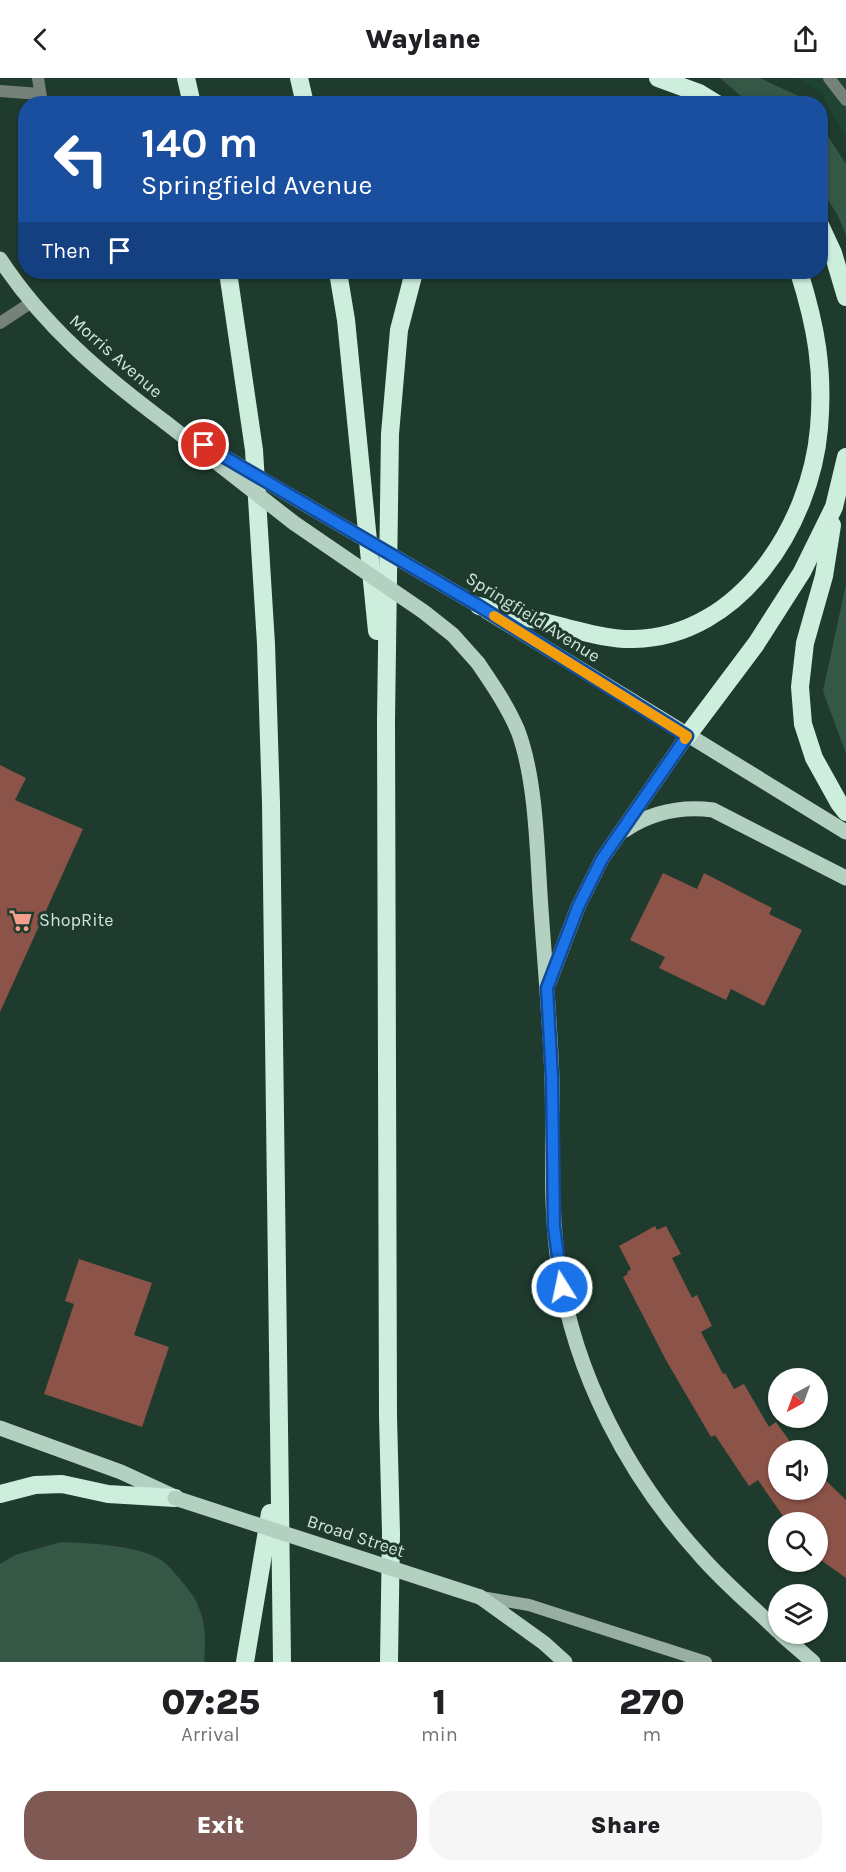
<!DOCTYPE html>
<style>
body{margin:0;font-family:Karla,sans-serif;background:#f6f6f6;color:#202124;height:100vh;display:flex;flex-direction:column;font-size:22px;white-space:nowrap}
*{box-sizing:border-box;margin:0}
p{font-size:20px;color:#757577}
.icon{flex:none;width:33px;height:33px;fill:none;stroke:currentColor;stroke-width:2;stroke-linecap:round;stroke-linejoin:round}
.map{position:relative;height:1584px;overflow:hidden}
.side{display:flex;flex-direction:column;background:#fff;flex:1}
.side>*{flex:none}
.guide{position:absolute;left:18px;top:18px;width:810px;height:183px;border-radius:24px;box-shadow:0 2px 4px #0004;background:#1a4fa0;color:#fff;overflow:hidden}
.needle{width:39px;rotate:221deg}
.controls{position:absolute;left:768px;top:1290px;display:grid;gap:12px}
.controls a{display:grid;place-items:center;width:60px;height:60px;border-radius:50%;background:#fff;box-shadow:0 2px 4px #0004;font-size:30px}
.pin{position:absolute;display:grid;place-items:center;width:51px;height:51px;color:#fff;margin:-26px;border:3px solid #fff;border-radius:50%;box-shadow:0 2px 6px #0007}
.me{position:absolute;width:66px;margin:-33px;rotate:350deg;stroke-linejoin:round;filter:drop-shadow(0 0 4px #0008)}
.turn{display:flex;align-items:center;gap:21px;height:126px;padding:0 24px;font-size:27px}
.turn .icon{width:78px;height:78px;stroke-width:2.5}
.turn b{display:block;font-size:42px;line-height:51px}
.then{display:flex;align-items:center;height:57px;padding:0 24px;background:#0003;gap:12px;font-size:22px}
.eta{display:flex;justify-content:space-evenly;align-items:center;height:102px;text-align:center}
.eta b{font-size:36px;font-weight:800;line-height:42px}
.cta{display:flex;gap:12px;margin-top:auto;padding:12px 24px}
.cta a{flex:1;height:69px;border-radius:24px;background:#7f5953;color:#fff;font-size:24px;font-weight:800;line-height:69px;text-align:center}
.cta a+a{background:#f6f6f6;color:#202124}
header{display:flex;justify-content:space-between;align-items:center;height:78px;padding:0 24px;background:#fff;font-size:27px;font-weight:800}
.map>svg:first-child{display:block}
</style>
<header><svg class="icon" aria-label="back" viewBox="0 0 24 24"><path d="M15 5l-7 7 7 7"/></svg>Waylane<svg class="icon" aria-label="share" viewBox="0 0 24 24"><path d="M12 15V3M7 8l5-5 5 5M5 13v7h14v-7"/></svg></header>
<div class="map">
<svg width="846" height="1584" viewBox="0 0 846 1584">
<rect width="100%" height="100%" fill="#1f3b2e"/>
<!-- built -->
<polygon fill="#1f4433" points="796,0 846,0 846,60 820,13"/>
<!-- green -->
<g fill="#345746">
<polygon points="720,0 760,0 805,21 808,25 749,25"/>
<polygon points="820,46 846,86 846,157 837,136 821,111"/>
<polygon points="846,506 846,676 823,613"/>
<path d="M61 1464C88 1465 145 1467 165 1485 172 1491 178 1499 184 1506 205 1530 207 1554 204 1584H0V1486L15 1477Z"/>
</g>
<!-- building -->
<g fill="#8c5348">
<polygon points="0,687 26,700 15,722 83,751 0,934"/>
<polygon points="663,795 697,811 704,795 772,830 769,836 802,852 764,928 731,911 726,922 659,890 665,879 630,862"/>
<polygon points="655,1148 657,1152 666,1148 681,1176 672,1180 692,1220 697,1217 712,1248 701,1254 723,1296 725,1295 734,1311 744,1306 769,1349 776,1344 796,1372 778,1372 778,1412 818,1412 818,1395 846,1422 846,1500 818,1480 818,1444 787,1444 758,1402 749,1408 715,1357 711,1359 667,1284 623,1199 628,1196 627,1194 631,1191 619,1168"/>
<polygon points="79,1181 152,1205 134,1257 169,1269 142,1349 44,1316 74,1226 65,1223"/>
</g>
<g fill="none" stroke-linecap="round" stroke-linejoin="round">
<!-- lane -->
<g stroke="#75827b" stroke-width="12">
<polyline points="38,0 42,26"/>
<polyline points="829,0 846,22"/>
<polyline points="0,13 40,16"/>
<polyline points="0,245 32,224"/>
</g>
<!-- secondary -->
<polyline stroke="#99aea3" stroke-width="12" points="481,1519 529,1527 706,1584"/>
<!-- primary -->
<g stroke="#b4d0c1" stroke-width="15">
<path d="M0 181C44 248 102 297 165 344"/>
<polyline points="486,533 846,754"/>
<path d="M478 585C493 607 508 629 518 653 537 704 537 777 541 831 545 888 550 944 552 1000 554 1063 549 1128 559 1190 574 1295 628 1398 699 1476 723 1504 752 1528 778 1553"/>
<path d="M625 752C652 734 681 728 713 732L846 800"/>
<polyline points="549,905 578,829 602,781 687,658"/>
<polyline points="0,1350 121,1394 173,1418"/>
<polyline points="480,1519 544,1565 565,1584"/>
<polyline points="781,1556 813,1584"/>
</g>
<!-- highway -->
<g stroke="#cdeedd" stroke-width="18">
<polyline points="186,0 192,26"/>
<polyline points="299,0 305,26"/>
<polyline points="658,0 699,15 717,26"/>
<polyline points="820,147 833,175 846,219"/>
<polyline points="228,194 254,372 266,566 271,725 282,1584"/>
<polyline points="338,194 346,242 377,553"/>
<polyline points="832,447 824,498 805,565 800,609 803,646 814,680 839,725 846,734"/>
<path d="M479 528C508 535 538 542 567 550 588 555 612 562 634 561 740 559 811 446 819 350 824 292 816 248 799 194"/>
<polyline points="687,658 756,566 802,494 834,429 846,379"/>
<polyline points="0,1416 35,1407 62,1406 108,1416 175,1420"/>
<polyline points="245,1584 270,1435"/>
<polyline points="389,1584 391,1455 388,1338 386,642 390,356 399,252 414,194"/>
</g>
<!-- primary-bridge -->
<g stroke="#b4d0c1" stroke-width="15">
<polyline points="165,344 294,445 424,534 453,557 478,585"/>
<polyline points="209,370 479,528"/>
<polyline points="175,1420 480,1519"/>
</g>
</g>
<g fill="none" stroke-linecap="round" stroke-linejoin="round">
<defs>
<polyline id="route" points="204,367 479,528 687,658 602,781 578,829 547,910 552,1000 554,1149 562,1209"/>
</defs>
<!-- route casing -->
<use href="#route" stroke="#114b97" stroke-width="15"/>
<!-- route -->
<use href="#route" stroke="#1a73e8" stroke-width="10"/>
<!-- slow -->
<polyline stroke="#f59e0b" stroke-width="10" points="494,538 687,658 685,661"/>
</g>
<!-- icons -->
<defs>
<symbol id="supermarket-bare" viewBox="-9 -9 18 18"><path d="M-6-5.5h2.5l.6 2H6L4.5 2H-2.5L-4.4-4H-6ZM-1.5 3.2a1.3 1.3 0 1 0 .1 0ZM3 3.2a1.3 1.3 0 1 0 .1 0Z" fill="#f49d8c" stroke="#1f3b2e" stroke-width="2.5" paint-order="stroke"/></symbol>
</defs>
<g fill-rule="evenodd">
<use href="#supermarket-bare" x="4" y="826" width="33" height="33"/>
</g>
<g text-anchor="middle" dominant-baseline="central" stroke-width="6" stroke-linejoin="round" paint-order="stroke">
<!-- street labels -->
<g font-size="18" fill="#d2e2d9" stroke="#1f3b2e">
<text transform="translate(116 278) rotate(41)">Morris Avenue</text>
<text transform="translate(533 539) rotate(32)">Springfield Avenue</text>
<text transform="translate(356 1458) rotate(18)">Broad Street</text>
</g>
<!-- poi labels -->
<g font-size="18" fill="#d2e2d9" stroke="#1f3b2e" text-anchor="start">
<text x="39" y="842">ShopRite</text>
</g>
</g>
</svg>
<div class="controls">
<a><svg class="needle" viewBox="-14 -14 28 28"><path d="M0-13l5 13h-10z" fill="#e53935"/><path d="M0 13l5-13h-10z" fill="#757577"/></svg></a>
<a><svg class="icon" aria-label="sound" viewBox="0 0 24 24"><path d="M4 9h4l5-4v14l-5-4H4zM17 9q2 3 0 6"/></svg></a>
<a><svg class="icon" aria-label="search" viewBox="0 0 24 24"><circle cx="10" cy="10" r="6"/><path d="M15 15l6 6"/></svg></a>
<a><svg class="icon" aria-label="layers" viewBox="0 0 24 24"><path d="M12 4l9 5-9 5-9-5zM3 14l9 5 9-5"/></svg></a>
</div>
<div class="pin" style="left:204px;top:367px;background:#d93025"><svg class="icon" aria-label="arrive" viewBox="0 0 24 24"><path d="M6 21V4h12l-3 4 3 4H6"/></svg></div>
<svg class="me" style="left:562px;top:1209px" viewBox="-20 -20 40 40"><circle r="17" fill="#1a73e8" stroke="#fff" stroke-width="3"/><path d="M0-11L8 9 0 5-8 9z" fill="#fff"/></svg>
<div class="guide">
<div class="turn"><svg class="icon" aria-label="left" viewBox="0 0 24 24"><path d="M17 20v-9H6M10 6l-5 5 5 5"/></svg><div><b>140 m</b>Springfield Avenue</div></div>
<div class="then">Then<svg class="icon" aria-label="arrive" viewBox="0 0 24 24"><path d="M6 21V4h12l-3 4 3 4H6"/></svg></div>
</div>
</div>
<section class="side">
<div class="eta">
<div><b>07:25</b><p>Arrival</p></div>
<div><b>1</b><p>min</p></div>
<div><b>270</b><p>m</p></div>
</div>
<div class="cta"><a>Exit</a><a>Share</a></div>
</section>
